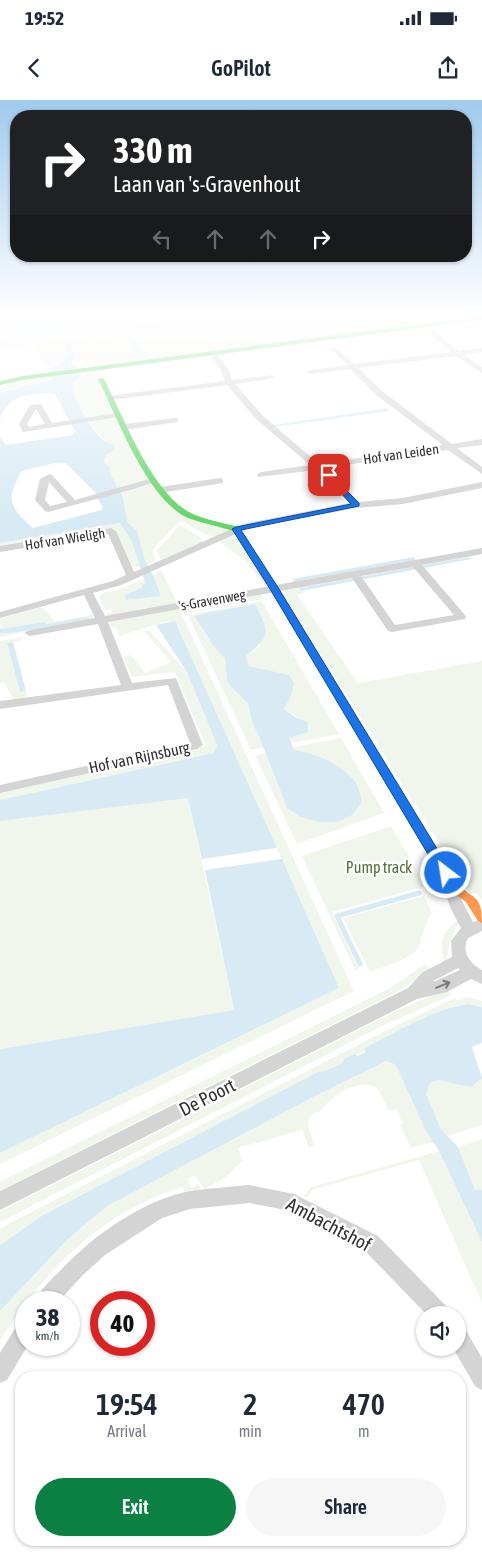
<!DOCTYPE html>
<style>
body{margin:0;font-family:"Asap Condensed",sans-serif;background:#f6f6f7;color:#1f2937;height:100vh;display:flex;flex-direction:column;font-size:19px;white-space:nowrap}
*{box-sizing:border-box;margin:0}
p{font-size:16px;color:#747a83}
.icon{flex:none;width:28px;height:28px;fill:none;stroke:currentColor;stroke-width:2;stroke-linecap:round;stroke-linejoin:round}
.map{position:relative;flex:1;overflow:hidden}
.drawer{position:absolute;left:15px;top:1271px;width:451px;height:175px;display:flex;flex-direction:column;background:#fff;border-radius:20px;box-shadow:0 1px 4px #0004}
.drawer>*{flex:none}
.hud{position:absolute;left:10px;top:10px;width:462px;height:152px;border-radius:20px;box-shadow:0 1px 4px #0004;background:#202124;color:#fff;overflow:hidden}
.tools{position:absolute;left:416px;top:1206px;display:grid;gap:10px}
.tools a{display:grid;place-items:center;width:50px;height:50px;border-radius:50%;background:#fff;box-shadow:0 1px 4px #0004;font-size:25px}
.speed{position:absolute;left:15px;top:1191px;display:flex;gap:10px;font-size:25px;font-weight:700;text-align:center}
.speed>*{display:grid;place-content:center;width:65px;height:65px;border-radius:50%;background:#fff;box-shadow:0 1px 4px #0004;line-height:1}
.speed small{font-size:12px;font-weight:400}
.speed .limit{border:8px solid #d22;background:#fff;color:#111}
.pin{position:absolute;display:grid;place-items:center;width:42px;height:42px;color:#fff;margin:-21px;border-radius:10px;box-shadow:0 2px 8px #0006}
.me{position:absolute;width:55px;margin:-28px;rotate:329deg;stroke-linejoin:round;filter:drop-shadow(0 0 4px #0008)}
.turn{display:flex;align-items:center;gap:18px;height:105px;padding:0 20px;font-size:22px}
.turn .icon{width:65px;height:65px;stroke-width:2.5}
.turn b{display:block;font-size:35px;line-height:42px}
.lanes{display:flex;align-items:center;height:48px;padding:0 20px;background:#0003;justify-content:center;gap:25px;direction:ltr}
.lanes .off{opacity:.35}
.eta{display:flex;justify-content:space-evenly;align-items:center;height:85px;text-align:center}
.eta b{font-size:30px;font-weight:600;line-height:35px}
.primary-button{display:flex;gap:10px;margin-top:auto;padding:10px 20px}
.primary-button a{flex:1;height:58px;border-radius:30px;background:#0b8043;color:#fff;font-size:20px;font-weight:600;line-height:58px;text-align:center}
.primary-button a+a{background:#f6f6f7;color:#1f2937}
.status{display:flex;justify-content:space-between;align-items:center;height:35px;padding:0 25px;background:#fff;direction:ltr}
.status svg{height:14px;fill:currentColor}
header{display:flex;justify-content:space-between;align-items:center;height:65px;padding:0 20px;background:#fff;font-size:22px;font-weight:600}
.map>svg:first-child{display:block}
</style>
<div class="status"><b>19:52</b><svg viewBox="0 0 49 12"><path d="M0 12V9h3v3zM5 12V6h3v6zM10 12V3h3v9zM15 12V0h3v12zM26 1h20v11H26zM47 4h2v5h-2z"/></svg></div>
<header><svg class="icon" aria-label="back" viewBox="0 0 24 24"><path d="M15 5l-7 7 7 7"/></svg>GoPilot<svg class="icon" aria-label="share" viewBox="0 0 24 24"><path d="M12 15V3M7 8l5-5 5 5M5 13v7h14v-7"/></svg></header>
<div class="map">
<svg width="482" height="1462" viewBox="0 0 482 1462">
<rect width="100%" height="100%" fill="#fff"/>
<!-- green -->
<g fill="#f1f6ec">
<polygon points="0,215 479,215 482,218 91,267 84,261 77,261 76,266 63,262 59,265 45,266 35,245 0,249"/>
<path d="M105 273 108 278 99 279 162 399 223 427 240 440 267 486 265 487 247 462 212 436 207 435 182 421 177 423 153 450 155 461 140 468 130 465 115 429 0 448V443L127 422 109 367 104 362 106 355 115 350C102 340 59 294 78 279 84 273 97 274 105 273Z"/>
<polygon points="51,277 52,280 48,282 0,293 0,286"/>
<polygon points="180,425 200,437 202,439 200,440 203,442 161,460 157,450"/>
<polygon points="161,470 178,504 109,516 106,513 112,512 111,509 105,510 99,497 102,493 118,490 144,479 145,482 141,488 125,495 161,496 153,475"/>
<polygon points="299,488 306,492 297,495 358,583 482,561 482,799 476,793 470,794 436,745 440,744 284,495 285,490"/>
<polygon points="261,494 263,499 187,513 185,508"/>
<polygon points="262,501 339,634 291,643 289,638 308,632 308,623 284,609 291,596 268,571 249,566 246,556 261,545 194,516 205,534 225,559 227,582 248,604 252,622 264,647 251,650 188,515"/>
<polygon points="37,508 44,508 55,522 94,514 94,517 91,520 0,537 0,533 12,533 89,518 46,524 44,522 1,529 0,519"/>
<polygon points="179,508 354,891 0,1064 0,1053 339,888 175,521 161,523 119,536 116,527 112,528 109,521"/>
<polygon points="144,531 150,531 187,572 217,645 214,653 0,700 0,692 206,646 175,572 132,577 123,557 131,555 145,573 171,562"/>
<polygon points="22,537 23,540 7,543 20,592 26,591 28,598 14,600 4,582 0,583 0,541"/>
<path d="M341 638 384 713 297 744 255 655 266 653C270 663 283 702 288 708 300 721 321 722 337 722L304 652 294 651V647Z"/>
<polygon points="188,697 234,910 0,949 0,721"/>
<polygon points="391,726 426,786 332,812 359,869 355,870 302,756"/>
<path d="M424 796 432 813C424 824 423 834 419 846 414 859 382 867 370 872L343 818Z"/>
<path d="M460 819C458 827 452 834 450 842 448 850 448 855 445 863 438 843 443 830 460 819Z"/>
<polygon points="425,864 431,870 395,893 0,1090 0,1082 390,888"/>
<polygon points="447,889 452,895 386,924 0,1122 0,1112 3,1110 398,910"/>
<path d="M469 897 482 901V907C444 893 382 950 344 959L343 963 325 971 318 972 43 1115 0 1145V1129L8 1124 387 930 455 898 458 900Z"/>
<path d="M386 961 394 964 397 968 427 1033 433 1042 411 1048 400 1025 403 1024 396 1009 389 1011 378 989 374 986C354 980 331 996 320 1012H316C302 1021 310 1032 315 1045L309 1047 302 1030 238 1048 242 1061 225 1078 204 1089 195 1075 188 1079 191 1088 198 1084 201 1089 184 1093 183 1087C103 1111 43 1171 0 1241V1211L66 1141 91 1119 109 1105 311 998Z"/>
<polygon points="482,978 482,1025 448,1036 441,1029 426,994 430,982 438,980 471,986"/>
<polygon points="482,1039 482,1090 475,1090 458,1047"/>
<polygon points="439,1051 482,1142 482,1203 419,1060 312,1090 307,1098 303,1097 311,1087"/>
</g>
<!-- water -->
<g fill="#d8eaf4" fill-rule="evenodd">
<polygon points="0,215 55,215 63,230 62,234 9,241 8,217 0,217"/>
<polygon points="244,215 267,215 133,230 136,227"/>
<polygon points="127,234 130,234 146,257 150,258 138,258 127,239 92,242 125,237"/>
<path d="M66 243H70L75 254 71 264 76 266 82 276C77 279 74 281 73 287 72 299 94 334 104 341 105 342 110 343 111 343L115 350 106 355 104 362 109 367 112 377 123 398 127 422 137 431 145 461 153 475 161 496 126 500 125 495 141 488 145 482 132 441 120 423 0 443V337L6 345 73 335 75 331 55 294C51 294 48 293 44 293 22 295 8 297 0 319V293L51 280 52 268 59 265 68 256ZM55 363H66L96 393 99 401 103 407 102 410 33 428C10 408 5 399 22 371Z"/>
<polygon points="387,308 390,311 275,327 274,325"/>
<polygon points="414,457 416,460 294,482 292,479"/>
<polygon points="468,457 471,459 301,491 299,488"/>
<path d="M255 504C270 534 271 535 246 556L249 566 289 575 294 583 291 596 284 609 295 617 308 622V632L289 638 294 650C317 654 342 664 356 683 359 688 361 696 362 702L352 715 337 722H319L300 717 287 708 261 641 252 622 248 604 227 582 225 559 213 545 194 516Z"/>
<polygon points="88,517 89,519 12,533 0,533 0,527 1,529 44,522 46,524"/>
<polygon points="175,521 277,748 202,759 188,698 0,721 0,700 214,653 217,645 187,572 156,525"/>
<polygon points="13,542 26,591 20,592 7,543"/>
<polygon points="282,759 339,888 0,1053 0,949 234,910 205,770"/>
<path d="M468 904 482 907V943L472 947 482 978 471 987 438 980 430 983 426 994 441 1029 458 1047 475 1090H482V1142L439 1051 427 1033 397 968 394 964 386 961 311 998 109 1105 91 1119 66 1141 0 1211V1145L43 1115 318 972 325 971 343 963 344 959 354 954 358 956 365 952V948C395 933 433 909 468 904Z"/>
</g>
<g fill="none" stroke-linecap="round" stroke-linejoin="round">
<!-- stream-far1 -->
<polyline stroke="#d8eaf4" stroke-width="2.5" points="129,238 125,231 137,230"/>
<!-- stream -->
<polyline stroke="#d8eaf4" stroke-width="5" points="360,864 337,816 419,793"/>
<!-- street -->
<g fill="#d4d4d4" fill-rule="evenodd">
<path d="M424 223 459 251 482 248V252L464 255 482 267V273L456 256 358 268 382 291 452 344 482 339V345L457 348 482 367V374L448 350 325 368 341 382 358 402 403 398 482 382V388L403 404 356 408 249 428 121 485 93 493 105 516 482 448V454L422 465 465 515 466 517 465 519 392 532 388 531 352 478 108 522 132 583 176 578 203 645 197 649 0 693V685L190 643 168 585 0 609V601L121 585 98 524 30 536 24 533 30 530 95 518 84 495 0 518V512L113 481 126 475 108 434 0 452V446L111 428 116 431 134 472 243 424 350 403 335 386 316 370 258 377 257 375 261 372 310 365 256 319 227 285 111 300H108V296L225 281 220 269 207 252 211 250H214L228 269 232 280 273 275 274 277 270 279 235 284 262 315 319 364 443 345 376 295 351 269 310 274 306 272 310 270 347 265 331 249 335 247 354 264 451 252 422 226 421 225ZM413 467 454 515 395 525 361 476Z"/>
<path d="M38 304H41L52 323 118 313 122 315 118 317 23 332 19 324 30 305ZM36 309 45 324 29 327 27 324Z"/>
<polygon points="175,318 178,318 178,322 124,330 120,327 124,324"/>
<path d="M49 374 52 375 75 400 153 378 158 381 130 390 48 412 45 411 35 400 40 379ZM49 382 67 402 50 406 45 400Z"/>
<polygon points="220,378 223,379 223,383 160,393 155,390 160,387"/>
<path d="M454 782 459 783 462 801 473 822 482 819V831L468 838C461 852 470 864 482 870V884L471 879 447 892 417 899 0 1110V1091L408 888 423 872 452 857 451 841 461 828C455 815 441 797 449 783ZM458 868 460 870 433 882 435 880Z"/>
<path d="M249 1085 294 1094 378 1136 448 1208 451 1215H427L364 1150 291 1111 249 1103 190 1109 162 1118 105 1155 83 1175 58 1202H35C39 1190 52 1179 61 1170 93 1135 145 1099 191 1091 210 1088 230 1087 249 1085Z"/>
<polygon points="26,1219 26,1245 28,1245 7,1280 0,1283 0,1253 19,1222"/>
<polygon points="458,1226 465,1229 482,1258 482,1290 475,1286 453,1248 458,1248"/>
</g>
<!-- fast -->
<g fill="#63d668" fill-rule="evenodd">
<polygon points="482,216 482,220 23,280 0,285 0,281 23,276"/>
<path d="M99 278 104 279C124 318 150 388 187 411 200 419 224 423 239 427L279 489 434 745 436 748 434 751H426L271 489 233 431C219 426 194 422 182 415 144 391 118 319 98 279Z"/>
</g>
<!-- slow -->
<path fill="#ff974d" fill-rule="evenodd" d="M430 744 434 745C442 757 448 770 457 782 471 801 482 791 482 823L478 821 466 802 450 790 424 748Z"/>
</g>
<!-- one-way arrows -->
<defs><path id="oneway-shaft" d="M-6 0H5M1.5-3L5.5 0L1.5 3" fill="none" stroke-width="1.6" stroke-linecap="round" stroke-linejoin="round" transform="scale(1.25)"/></defs>
<use stroke="#7a7a7a" href="#oneway-shaft" transform="translate(443 885) rotate(-22)"/>
<!-- sky -->
<linearGradient id="sky" x2="0" y2="1"><stop stop-color="#a1caed"/><stop offset="0.51" stop-color="#fff"/><stop offset="1" stop-color="#fff" stop-opacity="0"/></linearGradient>
<rect width="482" height="420" fill="url(#sky)"/>
<!-- route -->
<polygon fill="#1a73e8" stroke="#114b97" points="329,373 359,403 359,406 241,430 279,489 450,770 451,773 446,777 441,776 270,489 232,429 236,427 351,404 326,377 325,375"/>
<g text-anchor="middle" dominant-baseline="central" stroke-width="5" stroke-linejoin="round" paint-order="stroke">
<!-- far-street labels -->
<g font-size="14" fill="#303030" stroke="#fff">
<text transform="translate(401 354) rotate(-8)">Hof van Leiden</text>
<text transform="translate(65 439) rotate(-9)">Hof van Wieligh</text>
<text transform="translate(212 500) rotate(-10)">'s-Gravenweg</text>
</g>
<!-- street labels -->
<g font-size="16" fill="#303030" stroke="#fff">
<text transform="translate(139 657) rotate(-12)">Hof van Rijnsburg</text>
</g>
<!-- park labels -->
<g font-size="16" fill="#547039" stroke="#fff">
<text x="379" y="767">Pump track</text>
</g>
<!-- near-street labels -->
<g font-size="19" fill="#303030" stroke="#fff">
<text transform="translate(207 997) rotate(-27)">De Poort</text>
<text transform="translate(329 1124) rotate(28)">Ambachtshof</text>
</g>
</g>
</svg>
<div class="tools">
<a><svg class="icon" aria-label="sound" viewBox="0 0 24 24"><path d="M4 9h4l5-4v14l-5-4H4zM17 9q2 3 0 6"/></svg></a>
</div>
<div class="speed"><div>38<small>km/h</small></div><div class="limit">40</div></div>
<div class="pin" style="left:329px;top:375px;background:#d93025"><svg class="icon" aria-label="arrive" viewBox="0 0 24 24"><path d="M6 21V4h12l-3 4 3 4H6"/></svg></div>
<svg class="me" style="left:446px;top:773px" viewBox="-20 -20 40 40"><circle r="17" fill="#1a73e8" stroke="#fff" stroke-width="3"/><path d="M0-11L8 9 0 5-8 9z" fill="#fff"/></svg>
<div class="hud">
<div class="turn"><svg class="icon" aria-label="right" viewBox="0 0 24 24"><path d="M7 20v-9h11M14 6l5 5-5 5"/></svg><div><b>330 m</b>Laan van 's-Gravenhout</div></div>
<div class="lanes"><svg class="icon off" aria-label="left" viewBox="0 0 24 24"><path d="M17 20v-9H6M10 6l-5 5 5 5"/></svg><svg class="icon off" aria-label="ahead" viewBox="0 0 24 24"><path d="M12 20V5M6 11l6-6 6 6"/></svg><svg class="icon off" aria-label="ahead" viewBox="0 0 24 24"><path d="M12 20V5M6 11l6-6 6 6"/></svg><svg class="icon" aria-label="right" viewBox="0 0 24 24"><path d="M7 20v-9h11M14 6l5 5-5 5"/></svg></div>
</div>
<section class="drawer">
<div class="eta">
<div><b>19:54</b><p>Arrival</p></div>
<div><b>2</b><p>min</p></div>
<div><b>470</b><p>m</p></div>
</div>
<div class="primary-button"><a>Exit</a><a>Share</a></div>
</section>
</div>
